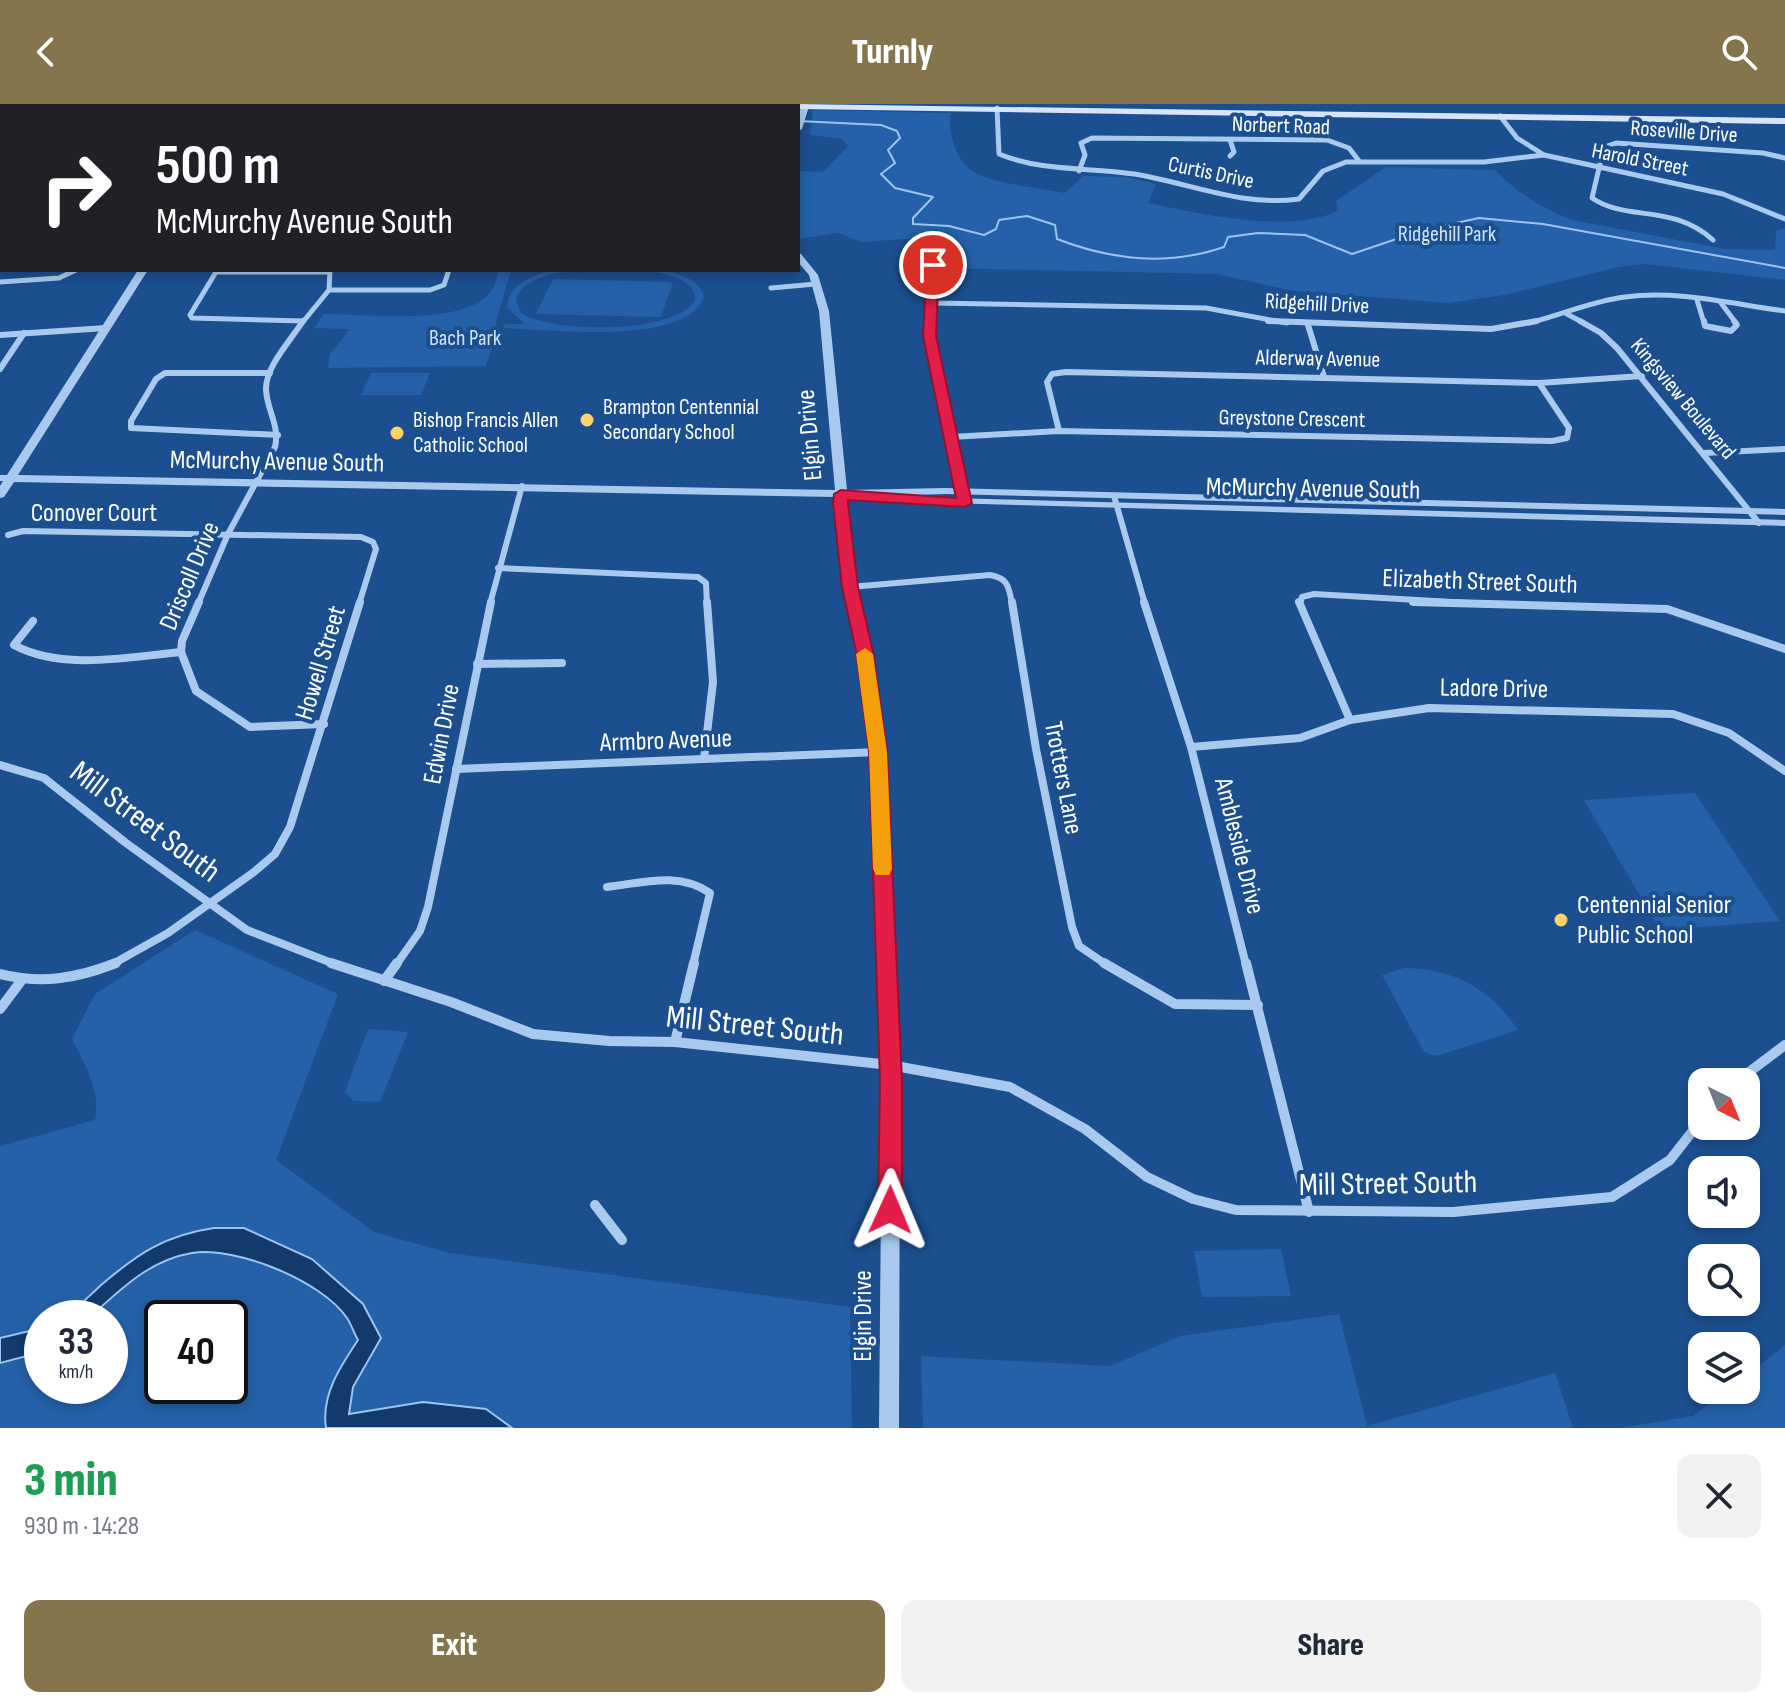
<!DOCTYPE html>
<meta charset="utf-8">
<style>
body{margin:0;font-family:"Sofia Sans Condensed",sans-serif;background:#f2f2f3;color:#1f2937;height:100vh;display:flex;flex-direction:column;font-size:30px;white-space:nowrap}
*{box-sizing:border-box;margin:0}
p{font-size:26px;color:#747a83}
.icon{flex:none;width:44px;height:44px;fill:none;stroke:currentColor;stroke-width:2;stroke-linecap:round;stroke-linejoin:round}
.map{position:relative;height:1324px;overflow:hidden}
.sheet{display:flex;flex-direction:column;background:#fff;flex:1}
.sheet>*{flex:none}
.hud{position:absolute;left:0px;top:0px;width:800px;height:168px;box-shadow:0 4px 12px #0003;background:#202124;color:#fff;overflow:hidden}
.needle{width:52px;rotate:137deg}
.fabs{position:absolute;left:1688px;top:964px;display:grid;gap:16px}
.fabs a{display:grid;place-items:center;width:72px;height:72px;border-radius:16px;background:#fff;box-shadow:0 4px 12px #0003;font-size:40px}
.speed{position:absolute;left:24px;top:1196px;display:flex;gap:16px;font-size:40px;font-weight:700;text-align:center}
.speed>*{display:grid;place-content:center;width:104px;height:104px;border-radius:50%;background:#fff;box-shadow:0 4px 12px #0003;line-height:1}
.speed small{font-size:20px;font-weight:400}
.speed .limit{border:4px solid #111;border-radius:12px;background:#fff;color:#111}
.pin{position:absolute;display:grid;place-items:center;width:68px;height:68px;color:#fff;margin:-34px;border:4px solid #fff;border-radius:50%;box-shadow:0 2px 8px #0007}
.me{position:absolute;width:88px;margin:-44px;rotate:1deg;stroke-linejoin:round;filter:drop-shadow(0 0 6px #0008)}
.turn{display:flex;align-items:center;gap:28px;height:168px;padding:0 24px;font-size:36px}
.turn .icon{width:104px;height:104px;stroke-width:2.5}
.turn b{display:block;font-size:56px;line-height:68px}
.round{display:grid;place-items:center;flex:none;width:84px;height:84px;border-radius:16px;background:#f2f2f3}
.overview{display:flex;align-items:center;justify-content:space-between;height:136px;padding:0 24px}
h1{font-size:48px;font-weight:800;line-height:60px;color:#1e9e55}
.action{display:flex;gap:16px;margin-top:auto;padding:16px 24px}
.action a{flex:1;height:92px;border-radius:16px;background:#84754c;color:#fff;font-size:32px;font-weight:800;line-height:92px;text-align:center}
.action a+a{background:#f2f2f3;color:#1f2937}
header{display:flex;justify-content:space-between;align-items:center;height:104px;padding:0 24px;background:#84754c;color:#fff;font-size:36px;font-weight:800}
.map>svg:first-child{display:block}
</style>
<header><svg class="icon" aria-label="back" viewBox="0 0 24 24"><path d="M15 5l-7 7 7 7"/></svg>Turnly<svg class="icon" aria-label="search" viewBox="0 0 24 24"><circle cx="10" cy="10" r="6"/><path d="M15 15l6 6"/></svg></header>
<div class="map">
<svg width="1785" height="1324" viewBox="0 0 1785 1324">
<rect width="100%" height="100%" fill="#1b4f8f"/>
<!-- green -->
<g fill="#2461a8" fill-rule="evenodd">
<path d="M813 6 950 9C949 26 953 49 967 63 982 79 1042 84 1065 89L1083 72 1125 73 1156 80 1148 99C1202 110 1287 130 1338 107L1336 97 1386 63 1495 66C1517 89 1542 104 1572 116L1725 145 1775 146 1776 127 1785 124V176L1646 160 1619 163 1504 191 1449 199 1294 187 1216 170 944 164 956 154 949 149 948 132 861 138 838 129 798 135V67L823 68 848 42 842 35 810 31Z"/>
<path d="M499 166H511L496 218 499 229 485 262 328 264 330 250 350 225 314 224 324 210C363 210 472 224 493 184 496 179 497 172 499 166Z"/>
<path d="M553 166C586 166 696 152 704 193 687 243 546 225 503 224L505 220H525L507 204C507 180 533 172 553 166ZM568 167C594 166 697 157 695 196 675 231 551 229 521 209L516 196C523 175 548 170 568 167Z"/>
<polygon points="553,175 673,178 661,213 536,210"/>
<polygon points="371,269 430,269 421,291 361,291"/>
<polygon points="1695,689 1780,817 1660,826 1584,696"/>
<path d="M195 826 338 890 276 1056 374 1128 450 1149 850 1203 852 1324H0V1042L95 1016C101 986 85 961 72 935L95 890ZM42 1214H110V1282H42ZM162 1214H230V1282H162Z"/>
<path d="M1404 864C1454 865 1490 884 1518 926L1437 952 1424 948 1382 871Z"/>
<polygon points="368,925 408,928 380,998 353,997 345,988"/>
<polygon points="1281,1145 1291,1192 1202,1193 1194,1147"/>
<polygon points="1339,1210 1367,1322 1555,1269 1573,1324 923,1324 921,1252 1110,1262 1180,1232"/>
<polygon points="1785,1241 1785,1324 1619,1324 1693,1312 1727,1286 1746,1286 1746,1272"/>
</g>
<!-- water -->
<g fill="#123a6d" stroke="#9cc4f0" stroke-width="2">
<path d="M214 1124H244L312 1155 363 1200 381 1234 353 1283 349 1310 423 1298 486 1305 512 1324H326C321 1291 340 1263 358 1236 354 1229 351 1220 347 1214 322 1177 236 1142 192 1149 149 1156 120 1186 89 1214H62C77 1205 87 1194 100 1182 137 1150 165 1131 214 1124Z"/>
<polygon points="42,1224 42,1248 0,1259 0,1234"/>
</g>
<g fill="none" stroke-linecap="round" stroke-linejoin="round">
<!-- stream -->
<path stroke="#9cc4f0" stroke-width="2" d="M798 17 881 21 897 27 900 34 888 46 895 59 881 70 895 84 933 93 913 114V120L949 122 984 131 996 125 999 116 1027 112 1055 121 1057 135C1111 156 1169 162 1224 143L1228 133 1258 129 1305 131 1352 150 1420 127 1479 114 1543 120 1785 164"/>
<!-- minor-far3 -->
<g stroke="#a9c9ee" stroke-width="5">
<path d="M997 4 999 50C1043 68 1088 63 1134 70 1190 79 1241 103 1299 95L1323 67 1346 58H1484L1544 51"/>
<polyline points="1500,12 1517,34 1544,51 1723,90 1785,115"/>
<polyline points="1230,36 1234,48 1230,52"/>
<polyline points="1079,67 1085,51 1081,39 1092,34 1327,36 1349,44 1359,57"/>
<path d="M1713 136C1672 99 1627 118 1592 94L1604 43 1616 39 1763 49 1785 54"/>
<polyline points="0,178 59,174 76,166"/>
<polyline points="771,184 816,180"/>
<polyline points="329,186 430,186 444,181 449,166"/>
<polyline points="1697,196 1704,219"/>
<polyline points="933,199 1206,204 1287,219"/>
<polyline points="1721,199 1736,219"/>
<polyline points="1565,209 1584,219"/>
<polyline points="303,217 192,214 190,211 216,168 329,168"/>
<polyline points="302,219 329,186 330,166"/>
<polyline points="931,219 933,161 938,155"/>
<path d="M1529 219C1561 211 1592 197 1625 193 1678 186 1732 200 1785 207"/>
</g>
<!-- minor-far2 -->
<g stroke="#a9c9ee" stroke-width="6">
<polyline points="931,217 930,232 965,399"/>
<polyline points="1268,217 1491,225 1537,217"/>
<polyline points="1580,217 1601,229 1617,244 1759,419"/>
<polyline points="1704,217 1705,222 1731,227 1737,221 1734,217"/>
<polyline points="1308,221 1324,273"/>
<polyline points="0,231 106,224"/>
<polyline points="0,265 24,229"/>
<polyline points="270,269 165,269 156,275 131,317 131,324 278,331"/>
<polyline points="1059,327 1047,278 1052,270 1066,268 1539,279 1642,272"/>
<polyline points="951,333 1059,327 1552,337 1567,334 1569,324 1539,279"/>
<polyline points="1704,349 1785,345"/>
<polyline points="1114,392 1145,500"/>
<polyline points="8,431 23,427 361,433 373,438 376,445 359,500"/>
<polyline points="498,464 698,473 706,479 707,500"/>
<path d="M850 483 990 471C1008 474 1009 483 1012 500"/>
<path d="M198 500 228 430 275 343C280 322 267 306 266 286 265 263 291 236 303 217"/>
<polyline points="490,500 522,382"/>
<polyline points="1300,500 1302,493 1314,490 1486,500"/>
</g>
<!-- minor-far1 -->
<g stroke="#a9c9ee" stroke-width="8">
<polyline points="199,498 182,537 181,548 196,587 250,623 324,620"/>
<polyline points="1012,498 1036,645 1072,823 1079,842 1107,861"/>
<polyline points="1144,498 1191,643 1246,861"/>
<polyline points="1299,498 1350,616"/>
<polyline points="1413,498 1667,505 1785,545"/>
<path d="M33 517 14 541C62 567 129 553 181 548"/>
<polyline points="477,560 562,559"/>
<polyline points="1191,643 1300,634 1350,616 1429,604 1673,610 1729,629 1785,667"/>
<polyline points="704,655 713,578 707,498"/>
<polyline points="0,661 44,674 126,739 247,826 337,861"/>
<polyline points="456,665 878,648"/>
<path d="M607 783C642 779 679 767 710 789L693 861"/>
<polyline points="111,861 168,829 254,768 275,750 290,723 360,498"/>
<polyline points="396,861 420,827 428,803 491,498"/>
</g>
<!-- minor -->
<g stroke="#a9c9ee" stroke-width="10">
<polyline points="331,859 451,898 533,930 609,937 675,938 890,961 1010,983 1085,1025 1147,1073 1193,1095 1236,1106 1453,1108 1612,1093 1670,1056 1702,1015"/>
<polyline points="1104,859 1175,900 1258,901"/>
<polyline points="1246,859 1309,1108"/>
<path d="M0 870C42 880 75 875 116 859"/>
<polyline points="384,877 397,859"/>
<polyline points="0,905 21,877"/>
<polyline points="675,938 694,859"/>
<polyline points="1736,978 1785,941"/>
<polyline points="595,1101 622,1136"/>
</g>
<!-- tertiary -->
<g fill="#a9c9ee" fill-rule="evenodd">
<polygon points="224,0 232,0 223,2"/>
<polygon points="802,0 809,2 802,25 798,27 798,12"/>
<polygon points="798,149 801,150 818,171 829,207 847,386 946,384 1785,405 1785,411 946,390 847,393 856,483 870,547 885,648 900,985 899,1324 879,1324 882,985 871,648 858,547 844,483 836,393 14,378 4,393 0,394 0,382 3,377 0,377 0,371 7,371 138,166 148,166 18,371 835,386 819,207 809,171 798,158"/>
<polygon points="909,393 1785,416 1785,422 905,398 903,396"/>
</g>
<!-- secondary -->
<g fill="#d6e6fa" fill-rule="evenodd">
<polygon points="688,0 783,0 785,2 690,2"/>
<polygon points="796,0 1785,14 1785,20 798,5 798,2 794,2"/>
</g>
</g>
<!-- route -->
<polygon fill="#e11d48" stroke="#92132f" stroke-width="2" points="933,158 939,161 936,232 972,399 965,403 848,396 848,399 858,483 873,547 887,648 902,976 902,1106 898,1114 890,1117 881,1114 878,1106 880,976 869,648 856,547 842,483 833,399 834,390 841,386 956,394 923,232 927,161"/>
<!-- slow -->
<polygon fill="#f59e0b" points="865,544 873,550 887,648 892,765 889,771 876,771 873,765 869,648 856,550"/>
<!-- markers -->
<g fill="#ffd166" stroke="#1b4f8f" stroke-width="3">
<circle cx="587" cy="316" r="8"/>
<circle cx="397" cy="329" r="8"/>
<circle cx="1561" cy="816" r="8"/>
</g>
<g text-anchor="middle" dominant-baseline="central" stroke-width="8" stroke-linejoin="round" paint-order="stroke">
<!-- far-street labels -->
<g font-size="22" fill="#fff" stroke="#1b4f8f">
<text transform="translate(1281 22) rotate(2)">Norbert Road</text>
<text transform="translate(1684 28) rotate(4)">Roseville Drive</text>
<text transform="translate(1640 56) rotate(11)">Harold Street</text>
<text transform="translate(1211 69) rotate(12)">Curtis Drive</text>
<text transform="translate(1317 200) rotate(3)">Ridgehill Drive</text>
<text transform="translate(1318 255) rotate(1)">Alderway Avenue</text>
<text transform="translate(1683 295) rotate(50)">Kingsview Boulevard</text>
<text transform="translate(1292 315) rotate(1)">Greystone Crescent</text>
</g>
<!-- far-park labels -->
<g font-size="22" fill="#cfe3fa" stroke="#1b4f8f">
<text x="1447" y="130">Ridgehill Park</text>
<text x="465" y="234">Bach Park</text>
</g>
<!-- far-poi labels -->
<g font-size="22" fill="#fff" stroke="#1b4f8f" text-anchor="start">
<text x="603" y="303">Brampton Centennial<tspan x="603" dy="25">Secondary School</tspan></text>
<text x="413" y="316">Bishop Francis Allen<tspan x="413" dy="25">Catholic School</tspan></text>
</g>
<!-- street labels -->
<g font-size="26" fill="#fff" stroke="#1b4f8f">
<text transform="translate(810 331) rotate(-95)">Elgin Drive</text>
<text transform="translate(277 358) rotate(1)">McMurchy Avenue South</text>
<text transform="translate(1313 385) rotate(1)">McMurchy Avenue South</text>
<text x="94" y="409">Conover Court</text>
<text transform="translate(190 472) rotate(-67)">Driscoll Drive</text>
<text transform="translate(1480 478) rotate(2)">Elizabeth Street South</text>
<text transform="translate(321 559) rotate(-73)">Howell Street</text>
<text transform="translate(1494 585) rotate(1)">Ladore Drive</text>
<text transform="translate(442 630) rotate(-79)">Edwin Drive</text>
<text transform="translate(666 637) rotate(-2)">Armbro Avenue</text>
<text transform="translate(1063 674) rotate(79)">Trotters Lane</text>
<text transform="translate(1239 742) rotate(76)">Ambleside Drive</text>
<text transform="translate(863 1212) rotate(-90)">Elgin Drive</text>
</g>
<!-- poi labels -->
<g font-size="26" fill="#fff" stroke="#1b4f8f" text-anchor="start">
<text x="1577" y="801">Centennial Senior<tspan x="1577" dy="30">Public School</tspan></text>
</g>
<!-- near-street labels -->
<g font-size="32" fill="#fff" stroke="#1b4f8f">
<text transform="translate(145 718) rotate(37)">Mill Street South</text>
<text transform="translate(755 922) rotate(6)">Mill Street South</text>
<text transform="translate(1388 1080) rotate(-1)">Mill Street South</text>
</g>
</g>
</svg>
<div class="fabs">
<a><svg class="needle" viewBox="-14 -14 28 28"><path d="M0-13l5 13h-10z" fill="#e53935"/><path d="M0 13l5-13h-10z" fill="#747a83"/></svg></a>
<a><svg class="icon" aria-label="sound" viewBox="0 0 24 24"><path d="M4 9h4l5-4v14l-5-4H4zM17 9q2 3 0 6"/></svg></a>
<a><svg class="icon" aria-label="search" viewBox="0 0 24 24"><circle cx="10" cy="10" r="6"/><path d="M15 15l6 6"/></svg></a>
<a><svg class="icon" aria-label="layers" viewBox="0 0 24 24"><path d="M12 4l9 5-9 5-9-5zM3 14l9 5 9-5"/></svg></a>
</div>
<div class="speed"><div>33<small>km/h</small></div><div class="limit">40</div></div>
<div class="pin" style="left:933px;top:161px;background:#d93025"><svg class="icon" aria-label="arrive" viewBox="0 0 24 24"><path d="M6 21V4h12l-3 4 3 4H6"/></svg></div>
<svg class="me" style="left:890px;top:1106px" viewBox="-20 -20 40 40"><path d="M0-17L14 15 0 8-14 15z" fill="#e11d48" stroke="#fff" stroke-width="4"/></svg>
<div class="hud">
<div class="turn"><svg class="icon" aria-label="right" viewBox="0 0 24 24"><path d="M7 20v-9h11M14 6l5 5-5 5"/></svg><div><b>500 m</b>McMurchy Avenue South</div></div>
</div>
</div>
<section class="sheet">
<div class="overview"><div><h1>3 min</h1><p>930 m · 14:28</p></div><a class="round"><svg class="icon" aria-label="close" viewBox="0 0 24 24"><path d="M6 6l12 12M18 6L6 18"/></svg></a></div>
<div class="action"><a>Exit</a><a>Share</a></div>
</section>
